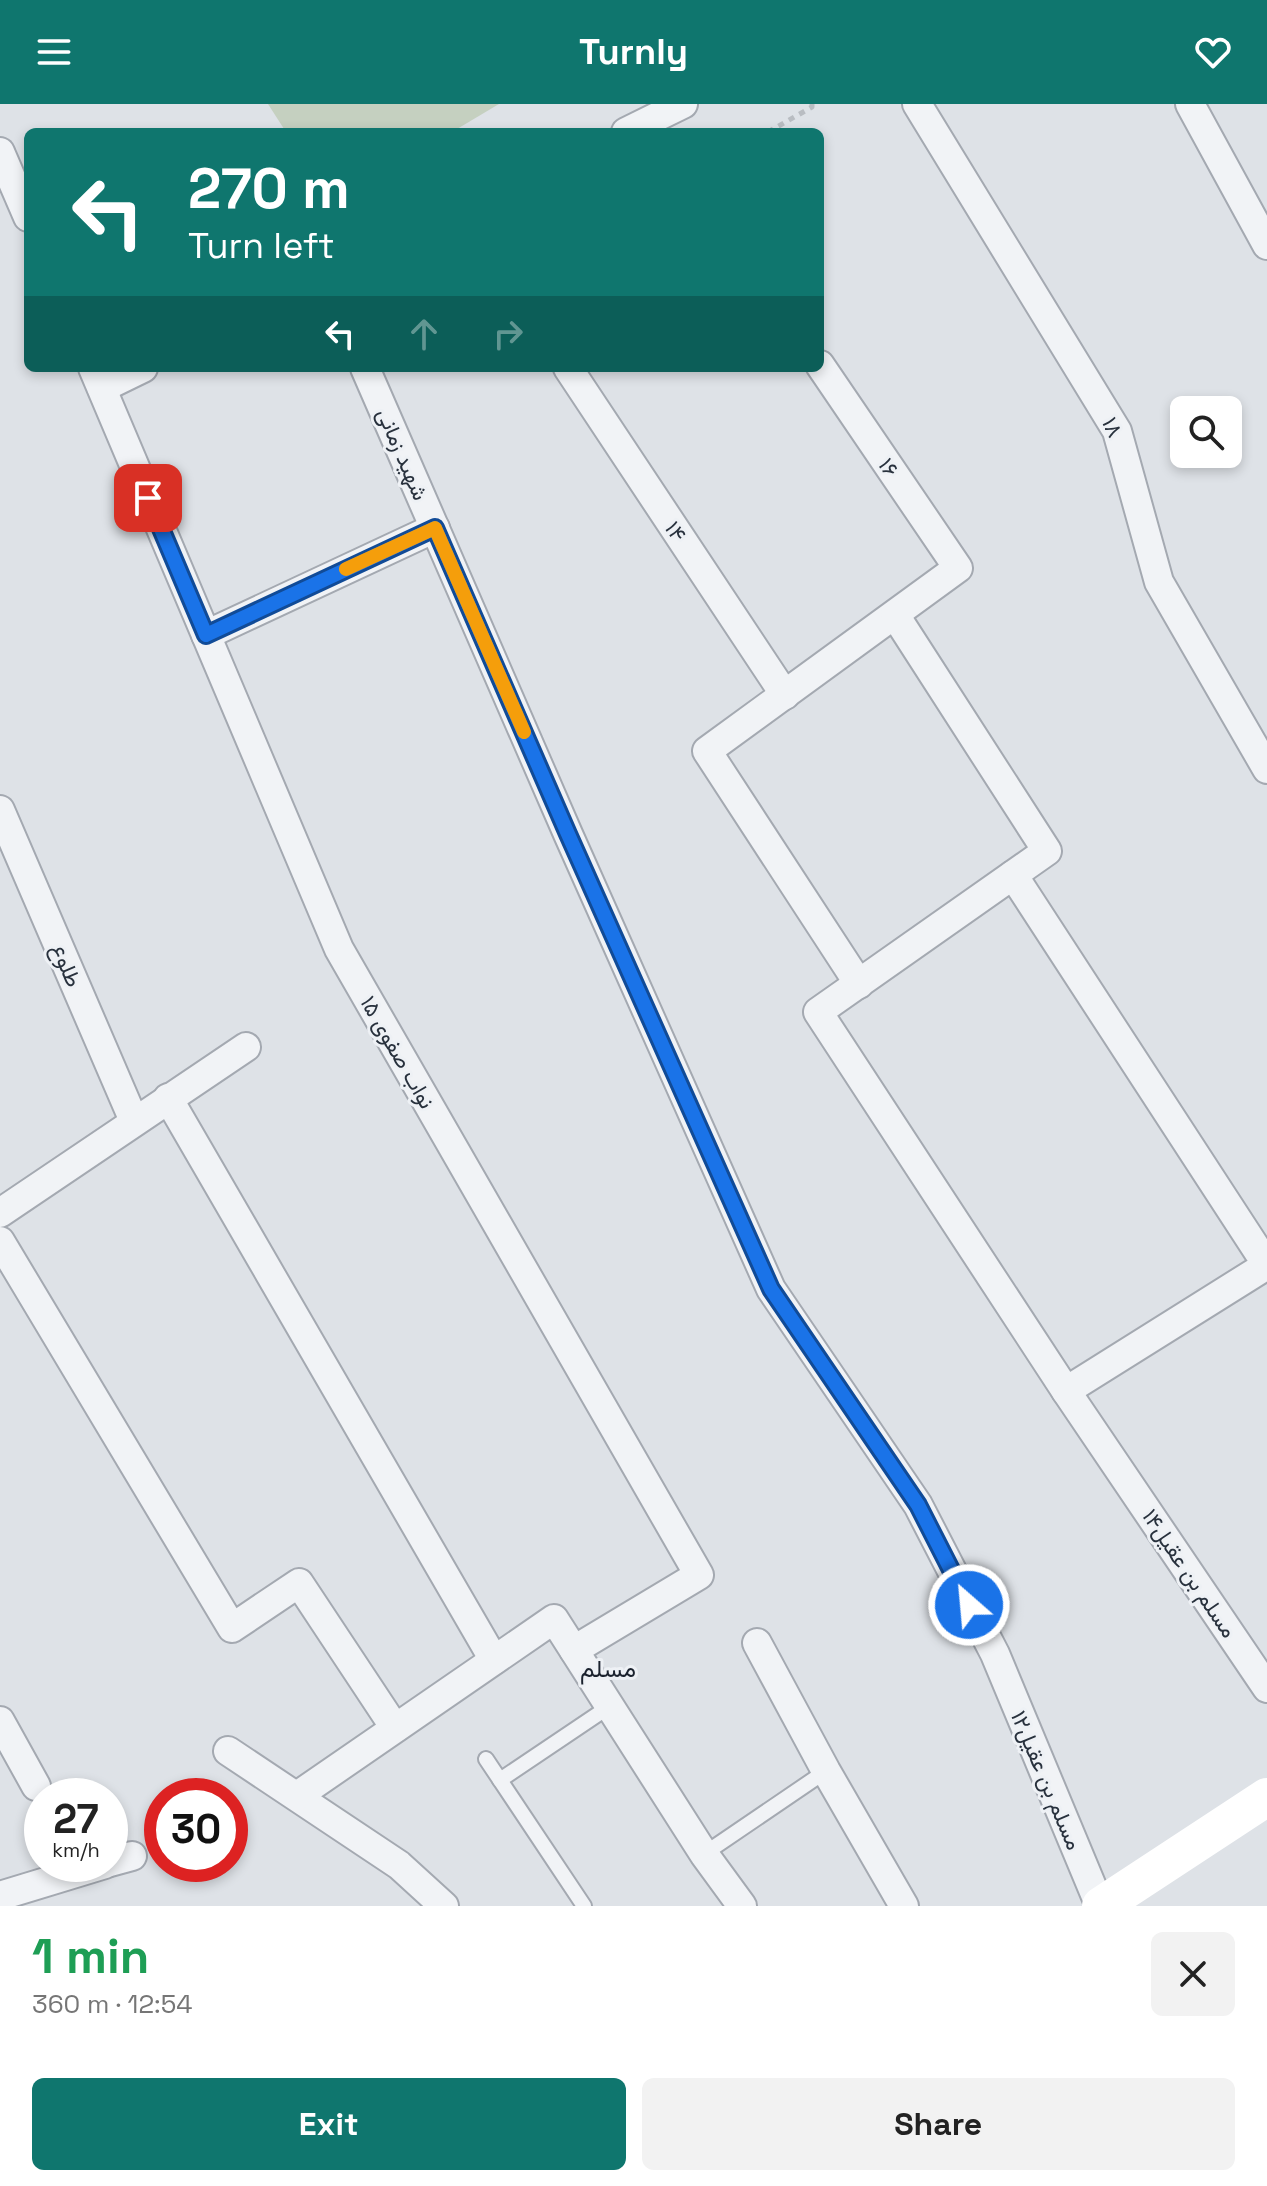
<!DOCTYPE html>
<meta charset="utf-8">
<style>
body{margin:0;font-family:"Space Grotesk",Vazirmatn,sans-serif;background:#f2f2f2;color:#222;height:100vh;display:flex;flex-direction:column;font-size:30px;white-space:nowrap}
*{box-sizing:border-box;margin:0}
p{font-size:26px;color:#767676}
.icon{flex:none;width:44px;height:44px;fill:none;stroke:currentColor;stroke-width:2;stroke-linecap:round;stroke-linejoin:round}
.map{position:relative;height:1802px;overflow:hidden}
.drawer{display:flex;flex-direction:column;background:#fff;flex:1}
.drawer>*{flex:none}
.hud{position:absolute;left:24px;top:24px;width:800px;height:244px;border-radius:12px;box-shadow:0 4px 12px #0003;background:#0f766e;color:#fff;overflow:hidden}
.controls{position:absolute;left:1170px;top:292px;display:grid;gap:16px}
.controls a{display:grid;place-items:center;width:72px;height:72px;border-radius:12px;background:#fff;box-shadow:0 4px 12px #0003;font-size:40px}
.speed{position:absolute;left:24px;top:1674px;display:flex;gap:16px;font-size:40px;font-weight:700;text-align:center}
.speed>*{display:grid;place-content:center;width:104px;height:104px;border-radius:50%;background:#fff;box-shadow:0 4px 12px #0003;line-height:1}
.speed small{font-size:20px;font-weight:400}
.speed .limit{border:12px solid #d22;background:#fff;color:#111}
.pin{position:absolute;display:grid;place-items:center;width:68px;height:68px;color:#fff;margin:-34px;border-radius:16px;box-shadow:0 4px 12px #0006}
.me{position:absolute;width:88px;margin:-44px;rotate:333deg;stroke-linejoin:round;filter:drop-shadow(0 0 6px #0008)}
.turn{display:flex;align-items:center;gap:28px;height:168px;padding:0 32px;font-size:36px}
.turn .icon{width:104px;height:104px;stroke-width:2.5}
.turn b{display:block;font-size:56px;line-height:68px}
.lanes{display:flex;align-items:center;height:76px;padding:0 32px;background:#0003;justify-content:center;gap:40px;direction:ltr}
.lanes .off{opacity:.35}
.round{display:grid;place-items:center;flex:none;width:84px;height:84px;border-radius:12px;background:#f2f2f2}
.summary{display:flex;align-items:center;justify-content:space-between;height:136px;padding:0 32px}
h1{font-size:48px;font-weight:800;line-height:60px;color:#1e9e55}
.cta{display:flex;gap:16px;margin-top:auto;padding:16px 32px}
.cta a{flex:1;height:92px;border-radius:12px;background:#0f766e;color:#fff;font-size:32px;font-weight:800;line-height:92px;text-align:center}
.cta a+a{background:#f2f2f2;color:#222}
header{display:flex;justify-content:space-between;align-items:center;height:104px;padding:0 32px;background:#0f766e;color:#fff;font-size:36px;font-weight:800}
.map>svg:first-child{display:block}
</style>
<header><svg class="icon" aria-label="menu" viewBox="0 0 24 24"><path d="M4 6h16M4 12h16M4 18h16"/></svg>Turnly<svg class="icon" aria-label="heart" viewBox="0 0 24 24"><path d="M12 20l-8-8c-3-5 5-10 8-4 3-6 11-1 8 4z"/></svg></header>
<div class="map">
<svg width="1267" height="1802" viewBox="0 0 1267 1802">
<rect width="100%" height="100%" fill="#dee2e7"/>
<!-- green -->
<polygon fill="#c5d0c0" points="268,0 499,0 452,28 286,28"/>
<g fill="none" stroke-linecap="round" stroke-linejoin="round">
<defs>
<g id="lane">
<polyline points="486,1655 584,1802"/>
<polyline points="500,1676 610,1602"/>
<polyline points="704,1750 826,1667"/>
</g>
<g id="street">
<polyline points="917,0 1117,327 1159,478 1267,665"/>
<polyline points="1190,0 1267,141"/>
<polyline points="626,28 683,0"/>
<polyline points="0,48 28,113"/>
<polyline points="820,261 958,464 707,647 859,880"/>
<polyline points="93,264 339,845 699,1471 574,1546"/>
<polyline points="365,264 568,730 771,1185 918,1401 995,1550 1100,1802"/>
<polyline points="568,264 785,591"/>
<polyline points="102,284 143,264"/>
<polyline points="895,511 1047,747 818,908 1066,1287 1267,1584"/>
<polyline points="206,531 435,424"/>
<polyline points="0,706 134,1017"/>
<polyline points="1013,771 1267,1161 1066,1287"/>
<polyline points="168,994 494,1556"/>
<polyline points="0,1109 246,943"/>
<polyline points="0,1137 232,1524 299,1479 395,1624"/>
<polyline points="757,1539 826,1667 904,1802"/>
<polyline points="0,1617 36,1682"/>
<polyline points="228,1647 399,1761 444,1802"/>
<polyline points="297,1692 554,1515 704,1750 742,1802"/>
<polyline points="110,1758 132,1752"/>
<polyline points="0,1792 105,1760"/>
</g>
</defs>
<!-- lane casing -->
<use href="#lane" stroke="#a4a9b1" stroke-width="18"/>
<!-- street casing -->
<use href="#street" stroke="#a4a9b1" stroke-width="32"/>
<!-- path -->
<polyline stroke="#b9bdc2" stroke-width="5" stroke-dasharray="6 6" stroke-linecap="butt" points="768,28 812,3 812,0"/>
<!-- lane -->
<use href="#lane" stroke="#f1f3f6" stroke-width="14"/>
<!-- street -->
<use href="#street" stroke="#f1f3f6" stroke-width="28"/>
<!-- secondary -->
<polyline stroke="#fff" stroke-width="38" points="1101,1802 1267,1693"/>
</g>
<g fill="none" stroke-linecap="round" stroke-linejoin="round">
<defs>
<polyline id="route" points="148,394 206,531 435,424 568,730 771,1185 918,1401 969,1501"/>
</defs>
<!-- route casing -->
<use href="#route" stroke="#114b97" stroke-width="20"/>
<!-- route -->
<use href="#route" stroke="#1a73e8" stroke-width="14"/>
<!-- slow -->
<polyline stroke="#f59e0b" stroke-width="14" points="346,465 435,424 524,628"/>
</g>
<g text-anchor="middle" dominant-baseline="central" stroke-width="6" stroke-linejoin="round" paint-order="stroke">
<!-- street labels -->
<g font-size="22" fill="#28313d" stroke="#eef1f5">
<text transform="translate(1113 323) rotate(64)">۱۸</text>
<text transform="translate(403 350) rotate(67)">شهید زمانی</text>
<text transform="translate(889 363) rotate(56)">۱۶</text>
<text transform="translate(676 427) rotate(56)">۱۴</text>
<text transform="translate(67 861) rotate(67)">طلوع</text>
<text transform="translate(398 948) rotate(60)">نواب صفوی ۱۵</text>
<text transform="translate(1190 1469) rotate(56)">مسلم بن عقیل۱۴</text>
<text transform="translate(1047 1676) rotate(67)">مسلم بن عقیل۱۲</text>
</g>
<!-- neighbourhood labels -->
<g font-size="24" fill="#1b222e" stroke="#eef1f5">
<text x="608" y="1564">مسلم</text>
</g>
</g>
</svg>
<div class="controls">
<a><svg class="icon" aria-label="search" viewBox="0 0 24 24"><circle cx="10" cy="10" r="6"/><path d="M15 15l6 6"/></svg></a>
</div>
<div class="speed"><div>27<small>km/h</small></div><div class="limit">30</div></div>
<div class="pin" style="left:148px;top:394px;background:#d93025"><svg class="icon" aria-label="arrive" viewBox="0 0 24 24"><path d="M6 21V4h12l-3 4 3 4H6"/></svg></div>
<svg class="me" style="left:969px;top:1501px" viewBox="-20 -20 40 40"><circle r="17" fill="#1a73e8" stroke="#fff" stroke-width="3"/><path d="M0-11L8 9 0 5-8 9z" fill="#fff"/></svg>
<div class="hud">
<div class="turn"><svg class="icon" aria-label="left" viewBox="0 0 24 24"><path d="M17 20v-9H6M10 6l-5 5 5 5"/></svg><div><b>270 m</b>Turn left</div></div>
<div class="lanes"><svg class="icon" aria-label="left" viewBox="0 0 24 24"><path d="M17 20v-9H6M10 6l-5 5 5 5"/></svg><svg class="icon off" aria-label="ahead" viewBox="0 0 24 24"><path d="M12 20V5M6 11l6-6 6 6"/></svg><svg class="icon off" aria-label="right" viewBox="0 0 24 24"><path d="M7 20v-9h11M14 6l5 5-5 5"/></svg></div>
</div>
</div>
<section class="drawer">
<div class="summary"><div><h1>1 min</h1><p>360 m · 12:54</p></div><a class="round"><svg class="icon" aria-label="close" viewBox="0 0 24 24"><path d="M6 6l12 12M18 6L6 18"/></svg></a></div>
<div class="cta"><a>Exit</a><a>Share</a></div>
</section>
